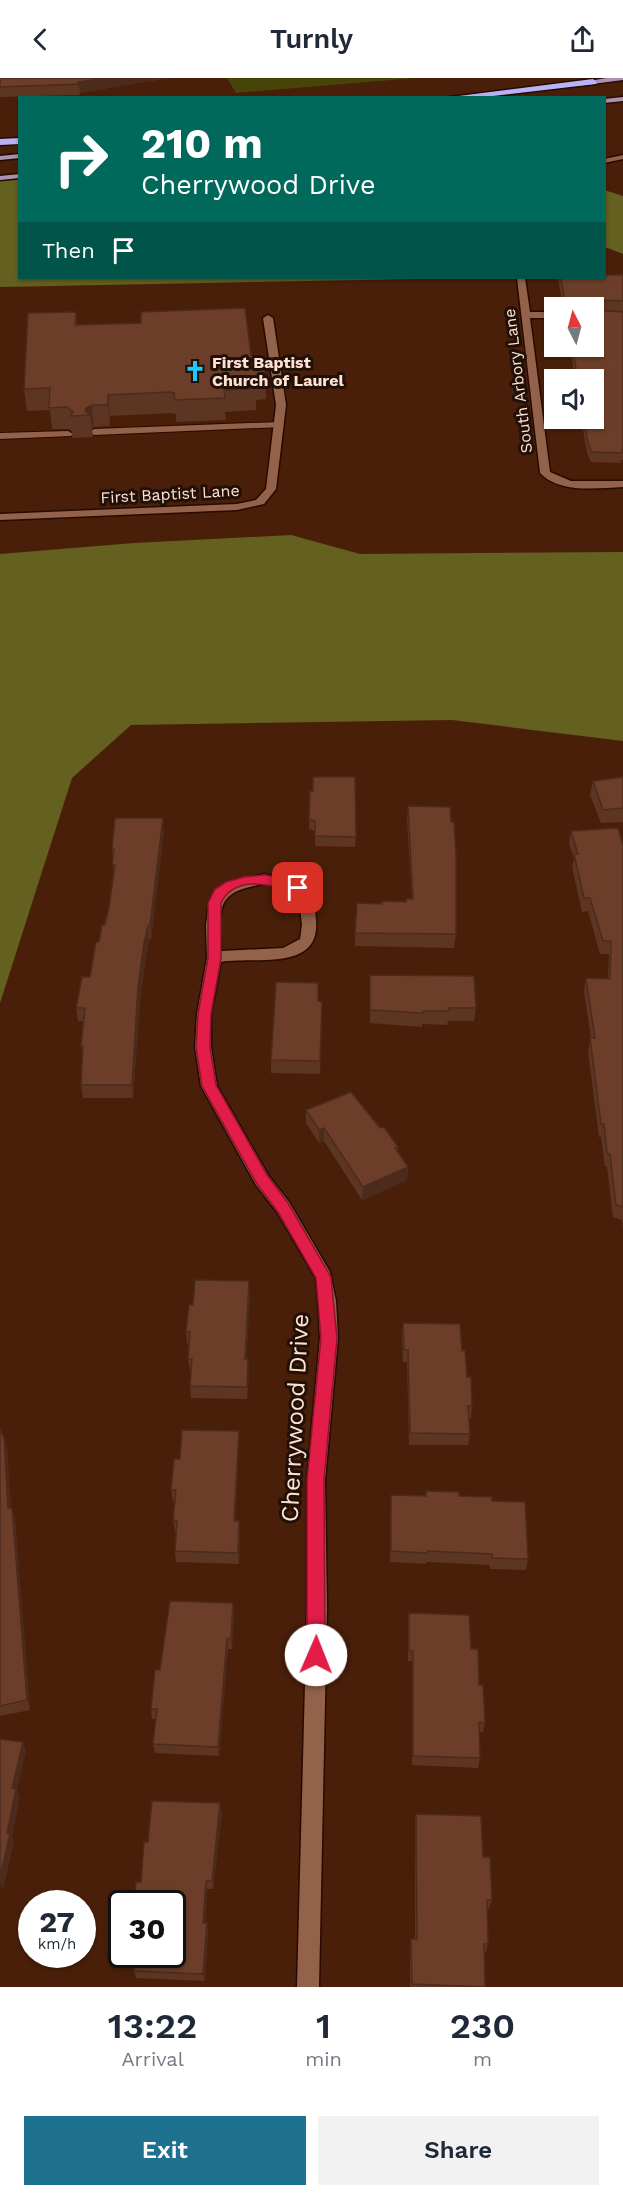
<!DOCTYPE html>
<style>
body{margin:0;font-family:"Work Sans",sans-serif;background:#f2f2f3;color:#1f2937;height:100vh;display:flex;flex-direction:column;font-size:22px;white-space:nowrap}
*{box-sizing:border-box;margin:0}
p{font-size:20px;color:#747a83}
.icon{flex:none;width:33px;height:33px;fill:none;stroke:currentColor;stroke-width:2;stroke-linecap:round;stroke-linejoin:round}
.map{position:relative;height:1909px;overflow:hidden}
.sheet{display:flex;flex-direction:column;background:#fff;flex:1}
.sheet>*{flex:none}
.banner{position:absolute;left:18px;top:18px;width:588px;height:183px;border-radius:0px;box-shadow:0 2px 4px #0004;background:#00695c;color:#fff;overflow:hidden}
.needle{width:39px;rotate:354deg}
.fabs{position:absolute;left:544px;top:219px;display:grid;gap:12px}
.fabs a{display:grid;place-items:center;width:60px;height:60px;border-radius:0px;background:#fff;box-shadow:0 2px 4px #0004;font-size:30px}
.speed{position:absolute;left:18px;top:1812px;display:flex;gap:12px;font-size:30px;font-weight:700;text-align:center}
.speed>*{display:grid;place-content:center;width:78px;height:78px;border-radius:50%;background:#fff;box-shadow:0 2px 4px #0004;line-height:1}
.speed small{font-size:15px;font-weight:400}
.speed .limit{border:3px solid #111;border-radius:9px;background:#fff;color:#111}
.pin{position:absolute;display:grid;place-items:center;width:51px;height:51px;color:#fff;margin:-26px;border-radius:12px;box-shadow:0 3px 9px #0006}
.me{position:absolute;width:66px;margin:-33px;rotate:1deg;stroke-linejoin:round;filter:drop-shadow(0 0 4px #0008)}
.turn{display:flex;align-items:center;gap:21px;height:126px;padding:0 24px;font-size:27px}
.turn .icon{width:78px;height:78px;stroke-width:2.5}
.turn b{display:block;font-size:42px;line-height:51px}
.then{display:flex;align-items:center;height:57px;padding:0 24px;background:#0003;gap:12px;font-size:22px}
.eta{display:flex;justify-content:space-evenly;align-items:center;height:102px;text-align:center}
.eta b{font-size:36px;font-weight:600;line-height:42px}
.cta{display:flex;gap:12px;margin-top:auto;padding:12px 24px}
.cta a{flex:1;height:69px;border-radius:0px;background:#1f7190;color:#fff;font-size:24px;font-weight:600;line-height:69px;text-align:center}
.cta a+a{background:#f2f2f3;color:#1f2937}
header{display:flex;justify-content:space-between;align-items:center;height:78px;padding:0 24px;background:#fff;font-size:27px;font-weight:600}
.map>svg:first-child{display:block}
</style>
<header><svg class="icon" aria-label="back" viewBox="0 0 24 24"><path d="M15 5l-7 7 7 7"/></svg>Turnly<svg class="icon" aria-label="share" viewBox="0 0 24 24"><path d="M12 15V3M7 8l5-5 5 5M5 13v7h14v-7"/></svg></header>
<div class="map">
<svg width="623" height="1909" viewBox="0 0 623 1909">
<rect width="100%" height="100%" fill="#491f09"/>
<!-- green -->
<polygon fill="#474409" points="227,0 416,0 236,15"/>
<!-- forest -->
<g fill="#64601f">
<polygon points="19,98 20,200 466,200 0,209 0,100"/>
<polygon points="604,112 623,118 623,176 605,169"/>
<polygon points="291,457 360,476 623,474 623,663 452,642 131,647 72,700 0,925 0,476 134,465"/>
</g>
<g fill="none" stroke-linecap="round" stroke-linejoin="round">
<defs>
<g id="service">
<polygon points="279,344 284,347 282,349 94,357 89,354 94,351"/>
<polygon points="68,353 73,356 71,358 0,361 0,355"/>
</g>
<g id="minor">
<polygon points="623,77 623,81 604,85 604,81"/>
<path d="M517 200H525L530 234H555V240H530L550 394 571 403H623V409C597 410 560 416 540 395Z"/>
<polygon points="268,237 273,240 286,327 276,411 264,426 237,432 0,442 0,436 237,426 256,422 266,411 276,327 263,240"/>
<path d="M264 796 297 805 311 815C315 822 315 833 316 842 321 895 253 878 221 884L211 936V969L217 1008 268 1097 289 1124 330 1194 336 1223 338 1260 325 1402 327 1530 319 1909H297L307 1530V1402L320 1260 318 1223 316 1200 277 1134 256 1107 201 1008 195 969 197 936 207 880 206 847 209 824 216 812 226 806ZM264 806 287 811 299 820 302 847 300 861 283 870 221 873C220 829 214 814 264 806Z"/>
</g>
<g id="primary">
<polygon points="606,0 623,0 623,2 577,8 573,6"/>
<polygon points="623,19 623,23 604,25 604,21"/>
<polygon points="20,76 20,80 0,82 0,78"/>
<polygon points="20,96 20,100 0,102 0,98"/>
</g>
<g id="motorway">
<polygon points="593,1 597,4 596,6 476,20 443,20"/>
<polygon points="20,60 20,66 0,67 0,61"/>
</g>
</defs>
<!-- service casing -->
<use href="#service" stroke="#290a00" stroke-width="2"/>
<!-- minor casing -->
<use href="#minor" stroke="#290a00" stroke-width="3"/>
<!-- primary casing -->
<use href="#primary" stroke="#290a00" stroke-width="3"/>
<!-- motorway casing -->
<use href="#motorway" stroke="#290a00" stroke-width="3"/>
<!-- service -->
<use href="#service" fill="#93624b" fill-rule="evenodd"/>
<!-- minor -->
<use href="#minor" fill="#93624b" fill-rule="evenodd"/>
<!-- primary -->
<use href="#primary" fill="#a893b2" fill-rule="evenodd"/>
<!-- motorway -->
<use href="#motorway" fill="#b6b3f6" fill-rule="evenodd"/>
</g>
<!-- wall -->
<g fill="#5d3523">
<polygon points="0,0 169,0 80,15 80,17 0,19"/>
<polygon points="623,197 623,233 594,232 594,230 563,230 558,200 604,200"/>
<polygon points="76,234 77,247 251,277 265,300 266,321 256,322 256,332 225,334 226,342 176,344 176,336 171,335 110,338 110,348 94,349 92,350 93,359 72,360 72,353 69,351 52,351 50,332 27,333 24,311"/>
<polygon points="623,234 623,382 621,382 621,385 591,384 587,375 581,340 594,340 594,302 575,302 570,268 594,268"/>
<polygon points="623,699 623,744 601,745 590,717 593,703"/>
<polygon points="310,713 356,759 355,769 315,768 315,753 309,751"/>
<polygon points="408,728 456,856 454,870 355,868 355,855 382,826 406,824 412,821 407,742"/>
<polygon points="571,753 623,767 623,1150 622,1142 613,1139 607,1089 605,1088 601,1059 599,1059 588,973 591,960 584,913 586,900 608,901 609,876 600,876 588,833 582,834 572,789 574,781 569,766"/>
<polygon points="164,754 151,861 149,861 146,878 140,922 133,1020 83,1020 81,1007 83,980 81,968 83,943 78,943 76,930 90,899 99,864 109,829 114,800 112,771"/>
<polygon points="370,910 476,930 474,943 448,943 447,947 422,946 422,949 370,945"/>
<polygon points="318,923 322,937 320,996 271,995 271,982"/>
<polygon points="306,1032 380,1050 398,1069 398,1075 408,1089 407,1102 362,1122 324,1063 319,1065 306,1045"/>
<polygon points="250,1216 246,1281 248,1281 249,1294 247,1321 191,1320 190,1308 191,1293 190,1293 188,1281 189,1266 187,1266 186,1254 193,1227"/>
<polygon points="403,1245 462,1273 472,1328 471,1340 469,1340 470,1356 468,1367 409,1367 407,1284 403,1284 402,1257"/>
<polygon points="0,1351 7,1372 11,1430 12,1430 15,1441 30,1632 0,1638"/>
<polygon points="239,1365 235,1443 239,1443 240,1454 239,1486 176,1484 175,1473 176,1454 175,1454 173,1442 175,1423 173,1423 171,1412 180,1381"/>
<polygon points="391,1417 459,1418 492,1423 528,1481 526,1492 490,1491 490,1487 426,1484 426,1486 390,1484"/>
<polygon points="233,1525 234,1536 232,1571 228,1571 219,1678 155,1675 153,1666 156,1641 152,1641 151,1631 160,1592"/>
<polygon points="409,1535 471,1571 479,1607 485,1645 483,1654 479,1654 480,1680 478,1690 412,1687 412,1583 408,1583 408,1545"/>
<polygon points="222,1734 213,1811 207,1811 205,1845 208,1853 205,1903 136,1900 134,1893 172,1876 141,1804 148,1764"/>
<polygon points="416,1736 483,1779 492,1822 489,1830 487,1830 488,1866 486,1874 484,1874 485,1909 410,1909 410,1869 411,1861 415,1861 415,1745"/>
</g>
<!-- shaded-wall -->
<g fill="#4c2b1d">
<polygon points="106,0 169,0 80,15 78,4"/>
<polygon points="108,317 110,338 110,348 108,327"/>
<polygon points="92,327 94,349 92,350 90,337 85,333 86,330"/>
<polygon points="163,740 164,754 151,861 150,847"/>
<polygon points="148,848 149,861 146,878 140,922 133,1020 132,1007 138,909 144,865"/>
<polygon points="324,1050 324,1063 319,1065 319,1052"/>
<polygon points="408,1089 407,1102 362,1122 363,1109"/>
<polygon points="249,1203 250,1216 246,1293 245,1281"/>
<polygon points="248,1281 249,1294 247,1321 247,1309"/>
<polygon points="239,1353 239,1365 235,1454 234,1443"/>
<polygon points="4,1360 7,1372 12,1442 8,1430"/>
<polygon points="12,1430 15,1441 30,1632 27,1622"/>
<polygon points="239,1443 240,1454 239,1486 238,1475"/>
<polygon points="233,1525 234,1536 232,1571 231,1560"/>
<polygon points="227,1561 228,1571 219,1678 218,1669"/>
<polygon points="23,1664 26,1673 17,1712 20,1720 12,1759 14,1764 3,1812 0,1806 0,1799 12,1710"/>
<polygon points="220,1725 222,1734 213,1811 212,1803"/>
<polygon points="206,1803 207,1811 205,1852 203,1845"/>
<polygon points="207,1845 208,1853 205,1903 203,1896"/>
</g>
<!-- building -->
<g fill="#6c3e29" stroke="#4c2b1d" stroke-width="1.5">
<polygon points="0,0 106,0 78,4 79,6 0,9"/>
<polygon points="604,197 623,197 623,223 595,222 593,224 593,230 566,230 561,200 604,200"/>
<polygon points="245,230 251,277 262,277 265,300 254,300 256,310 224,312 225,320 175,322 174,315 169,314 108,317 108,327 92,327 86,330 85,333 90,337 70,338 73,334 67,329 49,330 50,310 24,311 28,235 76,234 75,247 141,245 141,234"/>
<polygon points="594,232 623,234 623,372 622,372 622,375 592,374 588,365 584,340 594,340 594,302 578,302 572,268 594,268"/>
<polygon points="313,699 355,699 356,759 315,758 315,743 309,741 310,713 313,713"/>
<polygon points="623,699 623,730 603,732 593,703"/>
<polygon points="408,728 450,729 451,744 454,744 456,776 456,856 355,855 357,825 382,826 382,823 406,824 406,821 413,821"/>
<polygon points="115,740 163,740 150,847 148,848 144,865 138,909 132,1007 81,1007 83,968 81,968 85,930 76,930 82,899 90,899 96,864 99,864 102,847 105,847 109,829 115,787 112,787 114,771 112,771"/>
<polygon points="618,750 623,767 623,1129 616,1127 610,1076 607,1075 604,1046 601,1046 590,960 595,960 586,900 610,901 611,863 603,863 590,820 584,820 574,776 578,776 571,753"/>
<polygon points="370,897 474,898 476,930 448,930 449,933 423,933 423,935 370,932"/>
<polygon points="276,904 318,905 318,923 322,924 320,983 271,982"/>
<polygon points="351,1014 380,1050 384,1049 398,1069 395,1070 408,1089 363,1109 324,1050 319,1052 306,1032"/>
<polygon points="195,1202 249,1203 245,1281 248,1281 247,1309 190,1308 192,1281 188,1281 190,1254 186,1254 189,1227 193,1227"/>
<polygon points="403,1245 460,1246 462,1273 465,1272 467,1299 471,1299 472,1328 468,1328 470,1356 410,1355 408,1272 404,1272"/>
<polygon points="0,1351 4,1360 8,1430 12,1430 27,1622 0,1628"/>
<polygon points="182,1352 239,1353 234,1443 239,1443 238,1475 175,1473 177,1443 173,1442 176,1412 171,1412 174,1381 180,1381"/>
<polygon points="426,1413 459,1414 459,1418 492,1419 492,1423 525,1424 528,1481 492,1480 492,1476 427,1473 427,1475 391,1473 391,1417 426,1418"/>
<polygon points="170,1523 233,1525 231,1560 227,1561 218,1669 153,1666 157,1631 151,1631 155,1592 160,1592"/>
<polygon points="409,1535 469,1537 471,1571 478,1571 479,1607 483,1607 485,1645 479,1644 480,1680 413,1678 413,1573 409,1573"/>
<polygon points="0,1661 23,1664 12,1710 16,1711 7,1755 10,1756 0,1799"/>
<polygon points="152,1723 220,1725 212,1803 206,1803 203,1845 207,1845 203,1896 134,1893 135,1876 172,1876 172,1826 134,1826 136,1804 141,1804 144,1764 148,1764"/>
<polygon points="416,1736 481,1738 483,1779 490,1779 492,1822 487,1822 488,1866 484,1866 485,1909 412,1906 411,1861 417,1861"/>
</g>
<!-- route -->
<path fill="#e11d48" stroke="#92132f" stroke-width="1.5" d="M264 797C277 799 295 800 305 810L298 815C274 808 236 795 221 825V880L211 936 210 969 216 1007 267 1097 288 1125 331 1199 337 1260 324 1402 325 1577 323 1583 316 1586 310 1583 307 1577V1402L321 1260 316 1200 278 1134 257 1106 202 1008 196 969 198 936 208 880V825L215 811 226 804 244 799Z"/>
<!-- icons -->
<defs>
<symbol id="church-bare" viewBox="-9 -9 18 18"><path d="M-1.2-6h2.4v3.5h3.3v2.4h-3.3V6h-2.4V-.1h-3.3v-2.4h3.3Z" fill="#1fc9fd" stroke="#221007" stroke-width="2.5" paint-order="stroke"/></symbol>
</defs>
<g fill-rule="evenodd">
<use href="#church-bare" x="180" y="278" width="30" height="30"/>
</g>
<g text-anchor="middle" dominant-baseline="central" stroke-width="6" stroke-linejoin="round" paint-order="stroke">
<!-- far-poi labels -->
<g font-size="16" font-weight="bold" fill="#fee2d5" stroke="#221007" text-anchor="start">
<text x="212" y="284">First Baptist<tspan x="212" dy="18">Church of Laurel</tspan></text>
</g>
<!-- far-street labels -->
<g font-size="16" fill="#fee2d5" stroke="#221007">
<text transform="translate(518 303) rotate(-97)">South Arbory Lane</text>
<text transform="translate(170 416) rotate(-3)">First Baptist Lane</text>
</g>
<!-- near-street labels -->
<g font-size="24" fill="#fee2d5" stroke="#221007">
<text transform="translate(295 1340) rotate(-87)">Cherrywood Drive</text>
</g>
</g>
</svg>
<div class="fabs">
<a><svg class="needle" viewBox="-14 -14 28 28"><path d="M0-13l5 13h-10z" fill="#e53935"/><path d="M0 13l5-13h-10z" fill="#747a83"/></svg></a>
<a><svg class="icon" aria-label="sound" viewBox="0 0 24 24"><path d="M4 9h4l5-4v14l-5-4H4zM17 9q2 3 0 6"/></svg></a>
</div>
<div class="speed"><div>27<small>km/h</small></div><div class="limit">30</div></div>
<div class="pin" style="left:298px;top:810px;background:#d93025"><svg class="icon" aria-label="arrive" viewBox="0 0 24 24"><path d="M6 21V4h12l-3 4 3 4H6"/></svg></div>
<svg class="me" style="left:316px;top:1577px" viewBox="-20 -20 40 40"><circle r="19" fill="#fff"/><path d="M0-13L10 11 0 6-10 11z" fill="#e11d48"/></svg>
<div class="banner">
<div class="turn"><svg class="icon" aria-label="right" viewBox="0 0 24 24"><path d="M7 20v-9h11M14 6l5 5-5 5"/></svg><div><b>210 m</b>Cherrywood Drive</div></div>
<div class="then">Then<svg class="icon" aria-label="arrive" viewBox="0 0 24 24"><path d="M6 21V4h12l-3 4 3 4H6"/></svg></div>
</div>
</div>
<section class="sheet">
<div class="eta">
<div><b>13:22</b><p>Arrival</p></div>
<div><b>1</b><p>min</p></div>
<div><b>230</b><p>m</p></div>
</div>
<div class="cta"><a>Exit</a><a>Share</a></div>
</section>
